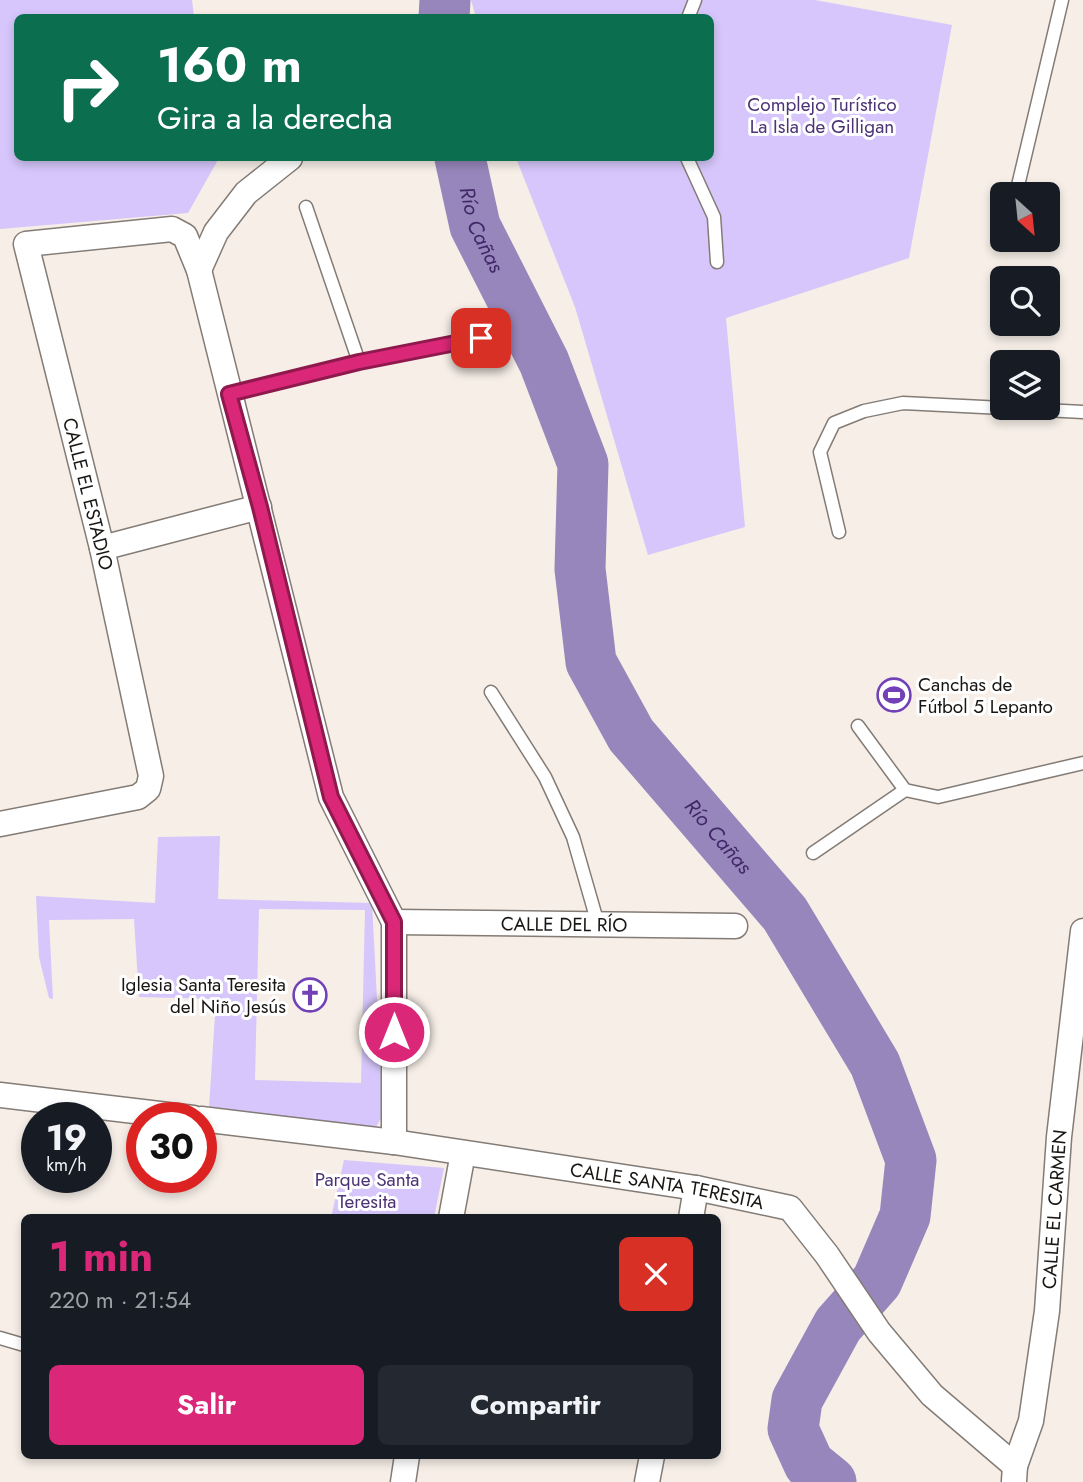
<!DOCTYPE html>
<html lang="es">
<meta charset="utf-8">
<style>
body{margin:0;font-family:Jost,sans-serif;background:#242831;color:#f1f3f6;height:100vh;display:flex;flex-direction:column;font-size:26px;white-space:nowrap}
*{box-sizing:border-box;margin:0}
p{font-size:23px;color:#9ea1a6}
.icon{flex:none;width:38px;height:38px;fill:none;stroke:currentColor;stroke-width:2;stroke-linecap:round;stroke-linejoin:round}
.map{position:relative;flex:1;overflow:hidden}
.details{position:absolute;left:21px;top:1214px;width:700px;height:245px;display:flex;flex-direction:column;background:#171b24;border-radius:10px;box-shadow:0 4px 10px #0003}
.details>*{flex:none}
.banner{position:absolute;left:14px;top:14px;width:700px;height:147px;border-radius:10px;box-shadow:0 4px 10px #0003;background:#0b6e4f;color:#fff;overflow:hidden}
.needle{width:46px;rotate:153deg}
.tools{position:absolute;left:990px;top:182px;display:grid;gap:14px}
.tools a{display:grid;place-items:center;width:70px;height:70px;border-radius:10px;background:#171b24;box-shadow:0 4px 10px #0003;font-size:35px}
.speed{position:absolute;left:21px;top:1102px;display:flex;gap:14px;font-size:35px;font-weight:700;text-align:center}
.speed>*{display:grid;place-content:center;width:91px;height:91px;border-radius:50%;background:#171b24;box-shadow:0 4px 10px #0003;line-height:1}
.speed small{font-size:18px;font-weight:400}
.speed .limit{border:10px solid #d22;background:#fff;color:#111}
.pin{position:absolute;display:grid;place-items:center;width:60px;height:60px;color:#fff;margin:-30px;border-radius:14px;box-shadow:0 4px 10px #0006}
.me{position:absolute;width:77px;margin:-38px;rotate:0deg;stroke-linejoin:round;filter:drop-shadow(0 0 5px #0008)}
.turn{display:flex;align-items:center;gap:24px;height:147px;padding:0 28px;font-size:32px}
.turn .icon{width:91px;height:91px;stroke-width:2.5}
.turn b{display:block;font-size:49px;line-height:60px}
.round{display:grid;place-items:center;flex:none;width:74px;height:74px;border-radius:10px;background:#242831}
.summary{display:flex;align-items:center;justify-content:space-between;height:119px;padding:0 28px}
h1{font-size:42px;font-weight:700;line-height:52px;color:#db2777}
.primary-button{display:flex;gap:14px;margin-top:auto;padding:14px 28px}
.primary-button a{flex:1;height:80px;border-radius:10px;background:#db2777;color:#fff;font-size:28px;font-weight:700;line-height:80px;text-align:center}
.primary-button a+a{background:#242831;color:#f1f3f6}
.map>svg:first-child{display:block}
</style>
<div class="map">
<svg width="1083" height="1482" viewBox="0 0 1083 1482">
<rect width="100%" height="100%" fill="#f6eee7"/>
<!-- green -->
<g fill="#d6c6fb" fill-rule="evenodd">
<polygon points="0,0 192,0 194,17 18,18 18,158 219,158 188,213 0,229"/>
<polygon points="471,0 815,0 952,25 909,258 726,318 745,527 648,555 575,307 516,158 710,158 710,18 476,17"/>
<path d="M220 836 218 899 372 903 383 1115 376 1127 367 1128 209 1108 216 999 139 997 134 919 49 920 53 999 49 998 39 957 36 896 155 903 158 837ZM259 909 365 910 361 1083 255 1080Z"/>
<polygon points="344,1160 444,1168 434,1218 331,1218"/>
</g>
<g fill="none" stroke-linecap="round" stroke-linejoin="round">
<!-- river -->
<g stroke="#9686bb" stroke-width="51">
<polyline points="444,18 445,0"/>
<path id="s1" d="M460 158 475 226 544 362 583 464 580 569 591 662 631 735 785 914 875 1064 911 1160 905 1216 877 1281 838 1325 797 1400 793 1429 809 1464 831 1482"/>
</g>
<defs>
<g id="lane">
<polyline points="688,18 695,0"/>
<polyline points="687,158 714,217 717,262"/>
<polyline points="1016,194 1062,0"/>
<polyline points="306,207 359,362"/>
<polyline points="229,394 359,362 481,338"/>
<polyline points="1005,408 1083,412"/>
<polyline points="839,532 820,452 834,423 864,411 903,403 1003,408"/>
<polyline points="491,692 545,777 573,837 598,924"/>
<polyline points="858,726 905,790 938,797 1083,763"/>
<polyline points="813,853 905,790"/>
<polyline points="0,1338 24,1345"/>
</g>
<g id="street">
<polyline points="199,270 216,232 246,193 290,158"/>
<polyline points="102,548 259,507"/>
<polyline points="0,824 138,797 148,789 151,776 102,548 26,244 172,229 185,236 199,270 331,797 394,922 394,1142"/>
<path id="s2" d="M394 922 735 926"/>
<polyline points="0,1095 193,1118"/>
<path id="s3" d="M201 1119 394 1142 696 1188 790 1208 827 1255 879 1332 932 1395 1015 1466"/>
<polyline points="451,1218 463,1153"/>
<polyline points="691,1218 696,1188"/>
<path id="s4" d="M1014 1481 1015 1466 1031 1421 1047 1311 1059 1137 1083 931"/>
<polyline points="403,1482 407,1456"/>
<polyline points="647,1482 652,1456"/>
</g>
</defs>
<!-- lane casing -->
<use href="#lane" stroke="#837b75" stroke-width="15"/>
<!-- street casing -->
<use href="#street" stroke="#837b75" stroke-width="27"/>
<!-- lane -->
<use href="#lane" stroke="#fff" stroke-width="12"/>
<!-- street -->
<use href="#street" stroke="#fff" stroke-width="24"/>
</g>
<g fill="none" stroke-linecap="round" stroke-linejoin="round">
<defs>
<polyline id="route" points="394,1032 394,922 331,797 260,507 229,394 359,362 481,338"/>
</defs>
<!-- route casing -->
<use href="#route" stroke="#8e194d" stroke-width="18"/>
<!-- route -->
<use href="#route" stroke="#db2777" stroke-width="12"/>
</g>
<!-- icons -->
<defs>
<symbol id="stadium-ring" viewBox="-11 -11 22 22"><circle r="9.5" fill="#fff" stroke="#7241b8" stroke-width="1.5"/><path d="M0-5a6.5 5 0 1 0 0 10a6.5 5 0 1 0 0-10ZM-3.5-1.8h7v3.6h-7Z" fill="#7241b8"/></symbol>
<symbol id="church-ring" viewBox="-11 -11 22 22"><circle r="9.5" fill="#fff" stroke="#7241b8" stroke-width="1.5"/><path d="M-1.2-6h2.4v3.5h3.3v2.4h-3.3V6h-2.4V-.1h-3.3v-2.4h3.3Z" fill="#7241b8"/></symbol>
</defs>
<g fill-rule="evenodd">
<use href="#stadium-ring" x="875" y="676" width="38" height="38"/>
<use href="#church-ring" x="291" y="976" width="38" height="38"/>
</g>
<g text-anchor="middle" dominant-baseline="central" stroke-width="6" stroke-linejoin="round" paint-order="stroke">
<!-- park labels -->
<g font-size="19" fill="#4c3375" stroke="#fff">
<text x="822" y="104">Complejo Turístico<tspan x="822" dy="22">La Isla de Gilligan</tspan></text>
<text x="367" y="1179">Parque Santa<tspan x="367" dy="22">Teresita</tspan></text>
</g>
<!-- street labels -->
<g font-size="19" fill="#191613" stroke="#fff">
<text transform="translate(88 494) rotate(76)">CALLE EL ESTADIO</text>
<text stroke="none"><textPath href="#s2" startOffset="170">CALLE DEL RÍO</textPath></text>
<text stroke="none"><textPath href="#s3" startOffset="471">CALLE SANTA TERESITA</textPath></text>
<text stroke="none"><textPath href="#s4" startOffset="276">CALLE EL CARMEN</textPath></text>
</g>
<!-- poi labels -->
<g font-size="19" fill="#191613" stroke="#fff" text-anchor="start">
<text x="918" y="684">Canchas de<tspan x="918" dy="22">Fútbol 5 Lepanto</tspan></text>
<text x="286" y="984" text-anchor="end">Iglesia Santa Teresita<tspan x="286" dy="22">del Niño Jesús</tspan></text>
</g>
<!-- water labels -->
<g font-size="21" font-style="italic" fill="#412768" stroke="#fff">
<text stroke="none"><textPath href="#s1" startOffset="75">Río Cañas</textPath></text>
<text stroke="none"><textPath href="#s1" startOffset="747">Río Cañas</textPath></text>
</g>
</g>
</svg>
<div class="tools">
<a><svg class="needle" viewBox="-14 -14 28 28"><path d="M0-13l5 13h-10z" fill="#e53935"/><path d="M0 13l5-13h-10z" fill="#9ea1a6"/></svg></a>
<a><svg class="icon" aria-label="search" viewBox="0 0 24 24"><circle cx="10" cy="10" r="6"/><path d="M15 15l6 6"/></svg></a>
<a><svg class="icon" aria-label="layers" viewBox="0 0 24 24"><path d="M12 4l9 5-9 5-9-5zM3 14l9 5 9-5"/></svg></a>
</div>
<div class="speed"><div>19<small>km/h</small></div><div class="limit">30</div></div>
<div class="pin" style="left:481px;top:338px;background:#d93025"><svg class="icon" aria-label="arrive" viewBox="0 0 24 24"><path d="M6 21V4h12l-3 4 3 4H6"/></svg></div>
<svg class="me" style="left:394px;top:1032px" viewBox="-20 -20 40 40"><circle r="17" fill="#db2777" stroke="#fff" stroke-width="3"/><path d="M0-11L8 9 0 5-8 9z" fill="#fff"/></svg>
<div class="banner">
<div class="turn"><svg class="icon" aria-label="right" viewBox="0 0 24 24"><path d="M7 20v-9h11M14 6l5 5-5 5"/></svg><div><b>160 m</b>Gira a la derecha</div></div>
</div>
<section class="details">
<div class="summary"><div><h1>1 min</h1><p>220 m · 21:54</p></div><a class="round" style="background:#d93025;color:#fff"><svg class="icon" aria-label="close" viewBox="0 0 24 24"><path d="M6 6l12 12M18 6L6 18"/></svg></a></div>
<div class="primary-button"><a>Salir</a><a>Compartir</a></div>
</section>
</div>
